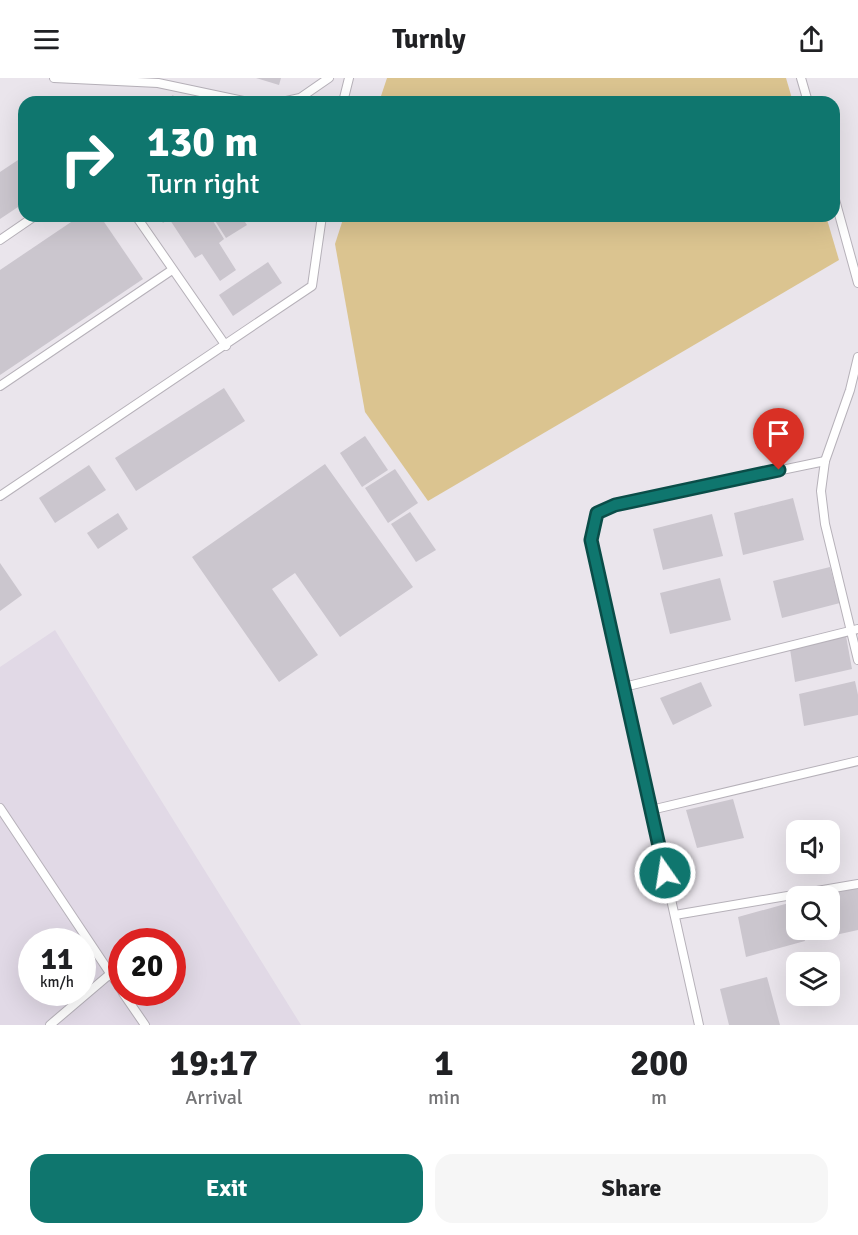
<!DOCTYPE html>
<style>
body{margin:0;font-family:Signika,sans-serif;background:#f6f6f6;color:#202124;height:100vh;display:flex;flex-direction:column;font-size:22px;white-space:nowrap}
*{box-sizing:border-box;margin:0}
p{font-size:20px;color:#757577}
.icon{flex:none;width:33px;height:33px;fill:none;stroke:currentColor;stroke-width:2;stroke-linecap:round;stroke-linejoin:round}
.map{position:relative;height:947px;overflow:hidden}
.drawer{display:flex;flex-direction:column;background:#fff;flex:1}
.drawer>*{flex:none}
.top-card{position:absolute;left:18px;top:18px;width:822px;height:126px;border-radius:18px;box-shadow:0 6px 24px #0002;background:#0f766e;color:#fff;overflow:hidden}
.tools{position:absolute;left:786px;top:742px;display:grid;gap:12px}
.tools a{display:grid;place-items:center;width:54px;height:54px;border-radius:12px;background:#fff;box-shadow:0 6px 24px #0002;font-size:30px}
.speed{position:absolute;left:18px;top:850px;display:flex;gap:12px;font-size:30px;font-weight:700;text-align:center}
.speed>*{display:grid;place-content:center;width:78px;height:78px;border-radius:50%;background:#fff;box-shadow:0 6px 24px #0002;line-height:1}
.speed small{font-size:15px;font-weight:400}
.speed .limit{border:9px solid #d22;background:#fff;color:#111}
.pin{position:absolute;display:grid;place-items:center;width:51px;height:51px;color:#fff;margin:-62px -26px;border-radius:50% 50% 50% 0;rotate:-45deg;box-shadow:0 0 6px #0007}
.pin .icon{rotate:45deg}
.me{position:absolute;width:66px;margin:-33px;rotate:347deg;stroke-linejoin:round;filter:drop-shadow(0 0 4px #0008)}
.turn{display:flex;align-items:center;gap:21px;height:126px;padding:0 30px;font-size:27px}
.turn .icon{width:78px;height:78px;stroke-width:2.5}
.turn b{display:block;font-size:42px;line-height:51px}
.eta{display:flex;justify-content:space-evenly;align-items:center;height:102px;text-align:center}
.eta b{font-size:36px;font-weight:700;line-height:42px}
.primary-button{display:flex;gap:12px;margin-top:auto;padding:12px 30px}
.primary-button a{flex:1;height:69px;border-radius:18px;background:#0f766e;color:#fff;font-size:24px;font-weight:700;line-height:69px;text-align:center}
.primary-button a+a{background:#f6f6f6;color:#202124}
header{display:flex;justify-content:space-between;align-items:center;height:78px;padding:0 30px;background:#fff;font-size:27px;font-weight:700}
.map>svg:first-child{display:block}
</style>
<header><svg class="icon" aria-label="menu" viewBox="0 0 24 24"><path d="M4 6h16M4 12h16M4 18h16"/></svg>Turnly<svg class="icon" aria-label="share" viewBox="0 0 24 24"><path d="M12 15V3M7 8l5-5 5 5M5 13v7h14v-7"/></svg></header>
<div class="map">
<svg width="858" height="947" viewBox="0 0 858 947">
<rect width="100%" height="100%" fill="#eae5ec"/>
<!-- built -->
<path fill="#e1d9e6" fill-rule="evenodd" d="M55 552 301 947H0V589ZM32 864H82V915H32ZM122 864H172V915H122Z"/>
<!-- green -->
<g fill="#dbc490">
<polygon points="387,0 786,0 793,24 379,24"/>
<polygon points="344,138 826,138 839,182 428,423 365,334 335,166"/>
</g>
<!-- building -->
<g fill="#cbc6ce">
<polygon points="256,0 281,0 279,7"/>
<polygon points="173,17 178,24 163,24"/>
<polygon points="24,78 24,125 0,141 0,94"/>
<polygon points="80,138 100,138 143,201 0,297 0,192"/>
<polygon points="158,138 172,138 163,145"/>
<polygon points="175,138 210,138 224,161 219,165 236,192 220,203 202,176 195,180 170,142"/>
<polygon points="212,138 241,138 247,147 226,160"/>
<polygon points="268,184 282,205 233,238 219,217"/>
<polygon points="224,310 245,343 136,413 115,380"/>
<polygon points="365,358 388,392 362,409 340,375"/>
<polygon points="325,386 413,509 340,559 295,495 272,511 318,577 279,604 192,479"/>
<polygon points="89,387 106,412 55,445 39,420"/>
<polygon points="395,391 418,425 388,445 365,410"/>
<polygon points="793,420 804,462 743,477 734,435"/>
<polygon points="410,434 436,472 416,484 391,446"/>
<polygon points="118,435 128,451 98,471 87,455"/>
<polygon points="712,436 723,478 663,492 653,451"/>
<polygon points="0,485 22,517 0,533"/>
<polygon points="830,489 840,525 782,540 773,503"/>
<polygon points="720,500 731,542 670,556 660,515"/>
<polygon points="846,558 852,591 795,604 790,571"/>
<polygon points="855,603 858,617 858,637 804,648 799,616"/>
<polygon points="701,604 712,628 673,647 660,620"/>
<polygon points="733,721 744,760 697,770 686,732"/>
<polygon points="858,809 858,852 826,859 824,852 830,852 830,819 819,818"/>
<polygon points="796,823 796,852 802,852 805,863 746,879 738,839"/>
<polygon points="767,899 780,947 729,947 720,911"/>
</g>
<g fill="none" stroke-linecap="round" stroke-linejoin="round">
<defs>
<g id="lane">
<polyline points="54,0 158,5 248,24"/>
<polyline points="801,0 808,24"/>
<polyline points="282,24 300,20 329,0"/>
<polyline points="343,24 349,0"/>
<polyline points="834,118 858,205"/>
<polyline points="136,138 226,268"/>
<polyline points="0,162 35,138"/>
<polyline points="858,279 850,312 825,383 821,413 825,446 858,582"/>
<polyline points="0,308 172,192"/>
<polyline points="0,418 312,208 322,138"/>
<polyline points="624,609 858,551"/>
<polyline points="0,730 122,913"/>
<polyline points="651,732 858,683"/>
<polyline points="675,837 858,806"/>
<polyline points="123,915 145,947"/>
<polyline points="50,947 110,896"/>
<polyline points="699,947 591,462 597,435 615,427 825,383"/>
</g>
</defs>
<!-- lane casing -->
<use href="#lane" stroke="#b6b1b9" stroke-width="10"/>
<!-- lane -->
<use href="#lane" stroke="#fff" stroke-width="8"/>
</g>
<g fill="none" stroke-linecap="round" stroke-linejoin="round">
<defs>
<polyline id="route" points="665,795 591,462 597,435 615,427 779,392"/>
</defs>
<!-- route casing -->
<use href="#route" stroke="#0a4d48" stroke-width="15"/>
<!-- route -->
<use href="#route" stroke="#0f766e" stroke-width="10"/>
</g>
</svg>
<div class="tools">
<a><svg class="icon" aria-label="sound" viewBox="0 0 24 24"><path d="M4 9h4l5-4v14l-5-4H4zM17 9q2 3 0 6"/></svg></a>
<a><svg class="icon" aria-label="search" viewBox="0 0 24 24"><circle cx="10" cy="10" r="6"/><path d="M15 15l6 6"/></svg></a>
<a><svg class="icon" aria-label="layers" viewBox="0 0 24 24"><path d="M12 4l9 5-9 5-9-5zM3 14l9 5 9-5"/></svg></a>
</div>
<div class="speed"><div>11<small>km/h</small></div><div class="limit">20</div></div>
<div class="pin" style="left:779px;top:392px;background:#d93025"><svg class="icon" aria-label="arrive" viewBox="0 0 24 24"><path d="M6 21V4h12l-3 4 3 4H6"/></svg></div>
<svg class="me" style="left:665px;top:795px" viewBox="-20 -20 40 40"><circle r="17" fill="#0f766e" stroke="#fff" stroke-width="3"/><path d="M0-11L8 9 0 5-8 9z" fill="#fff"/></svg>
<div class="top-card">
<div class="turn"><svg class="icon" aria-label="right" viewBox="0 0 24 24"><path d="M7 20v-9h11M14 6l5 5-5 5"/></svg><div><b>130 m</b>Turn right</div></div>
</div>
</div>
<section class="drawer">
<div class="eta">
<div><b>19:17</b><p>Arrival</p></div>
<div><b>1</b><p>min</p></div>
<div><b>200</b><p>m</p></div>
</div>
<div class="primary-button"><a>Exit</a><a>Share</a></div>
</section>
